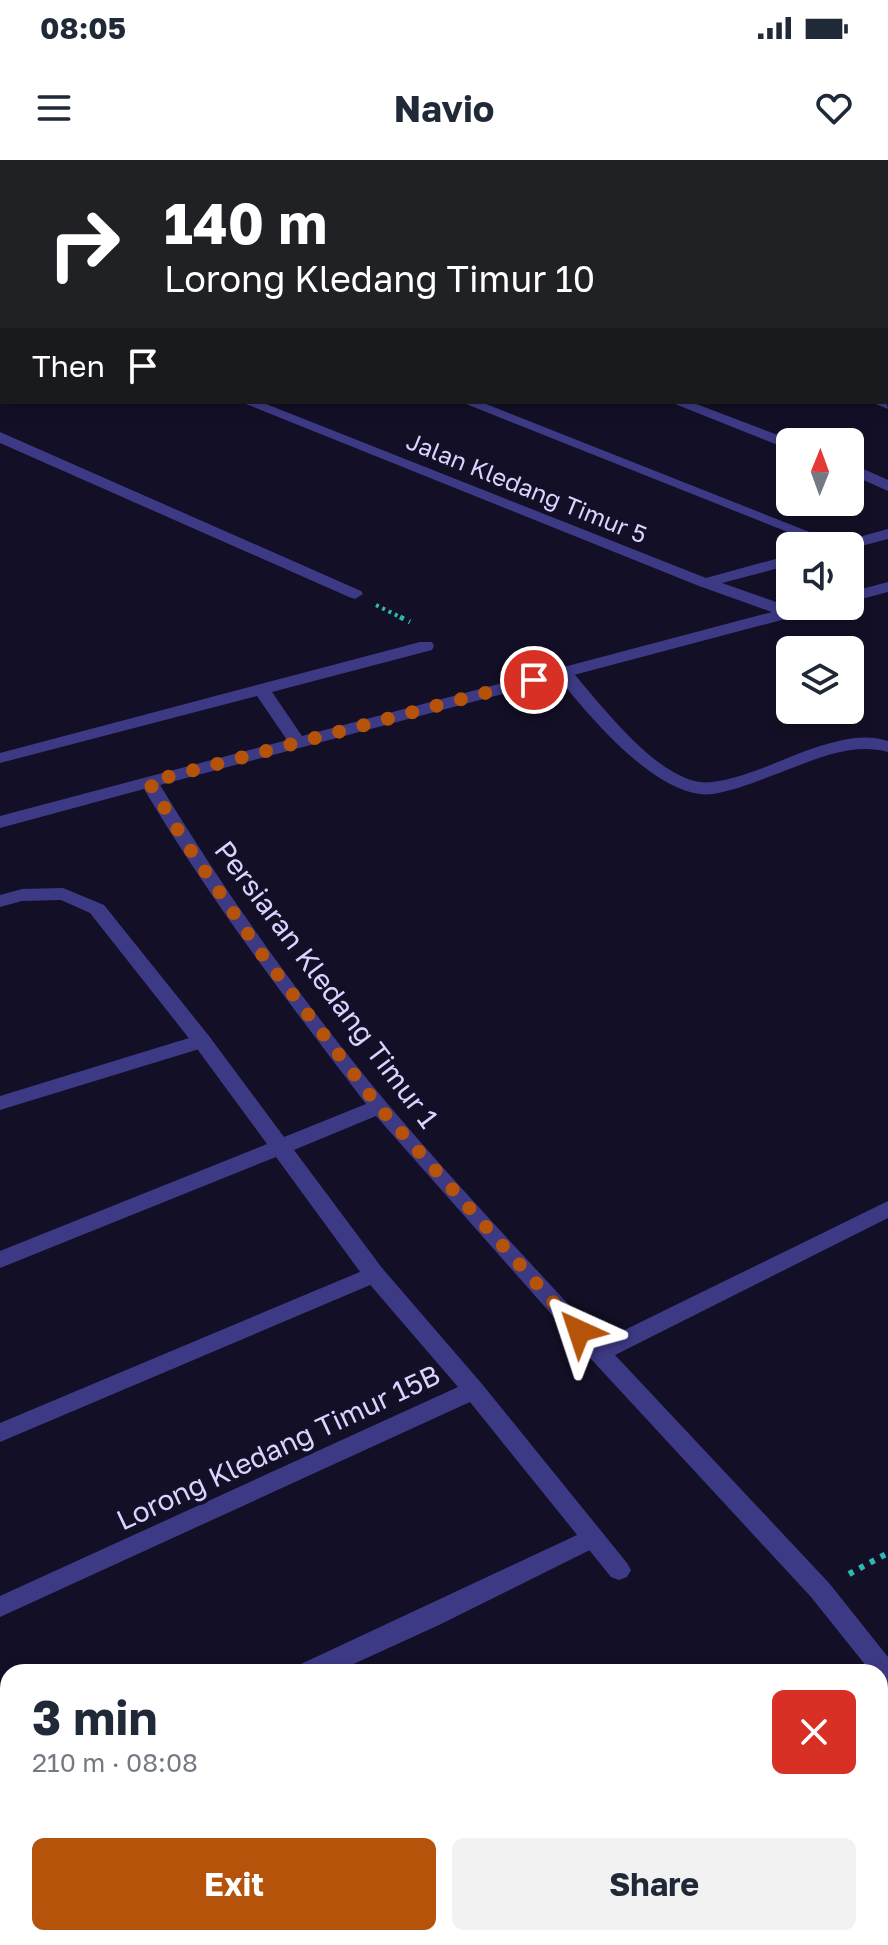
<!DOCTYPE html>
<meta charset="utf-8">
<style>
body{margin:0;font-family:"Golos Text",sans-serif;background:#f2f2f3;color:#1f2937;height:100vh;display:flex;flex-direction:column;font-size:30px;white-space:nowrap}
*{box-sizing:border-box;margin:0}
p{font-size:26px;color:#747a83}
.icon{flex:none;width:44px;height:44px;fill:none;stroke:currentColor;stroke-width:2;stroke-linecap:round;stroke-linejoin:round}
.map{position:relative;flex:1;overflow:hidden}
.details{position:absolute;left:0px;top:1504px;width:888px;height:282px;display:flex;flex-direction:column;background:#fff;border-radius:24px 24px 0 0;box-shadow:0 4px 12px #0003}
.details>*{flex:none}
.top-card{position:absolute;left:0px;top:0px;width:888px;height:244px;box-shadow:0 4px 12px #0003;background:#202124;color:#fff;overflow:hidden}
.needle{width:52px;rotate:1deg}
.tools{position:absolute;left:776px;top:268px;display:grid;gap:16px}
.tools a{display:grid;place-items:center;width:88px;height:88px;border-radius:12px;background:#fff;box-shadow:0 4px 12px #0003;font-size:40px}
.pin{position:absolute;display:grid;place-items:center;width:68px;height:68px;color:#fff;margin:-34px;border:4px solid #fff;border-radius:50%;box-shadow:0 2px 8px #0007}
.me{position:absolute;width:88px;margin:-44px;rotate:318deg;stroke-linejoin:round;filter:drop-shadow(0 0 6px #0008)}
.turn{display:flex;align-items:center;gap:28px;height:168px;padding:0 32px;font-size:36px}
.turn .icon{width:104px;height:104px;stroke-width:2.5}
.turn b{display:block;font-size:56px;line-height:68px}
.then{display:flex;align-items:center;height:76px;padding:0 32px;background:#0003;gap:16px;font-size:30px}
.round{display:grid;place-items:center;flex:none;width:84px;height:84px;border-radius:12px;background:#f2f2f3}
.headline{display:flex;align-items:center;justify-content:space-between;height:136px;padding:0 32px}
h1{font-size:48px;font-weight:700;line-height:60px}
.action{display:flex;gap:16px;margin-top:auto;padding:16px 32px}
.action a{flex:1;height:92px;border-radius:12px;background:#b45309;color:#fff;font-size:32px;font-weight:700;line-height:92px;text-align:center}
.action a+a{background:#f2f2f3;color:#1f2937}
.status{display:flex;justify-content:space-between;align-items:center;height:56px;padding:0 40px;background:#fff;direction:ltr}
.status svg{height:22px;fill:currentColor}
header{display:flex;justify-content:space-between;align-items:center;height:104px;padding:0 32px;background:#fff;font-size:36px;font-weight:700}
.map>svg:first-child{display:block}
</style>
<div class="status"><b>08:05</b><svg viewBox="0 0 49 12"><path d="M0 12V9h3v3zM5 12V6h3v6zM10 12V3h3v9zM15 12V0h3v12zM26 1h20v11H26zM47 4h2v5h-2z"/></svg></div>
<header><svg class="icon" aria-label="menu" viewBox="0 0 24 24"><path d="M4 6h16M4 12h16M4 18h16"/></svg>Navio<svg class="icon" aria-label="heart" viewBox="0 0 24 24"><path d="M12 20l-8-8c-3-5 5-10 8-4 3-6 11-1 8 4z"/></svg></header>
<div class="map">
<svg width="888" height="1785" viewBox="0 0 888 1785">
<rect width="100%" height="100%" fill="#130f26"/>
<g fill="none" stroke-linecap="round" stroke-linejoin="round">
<!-- stream -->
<g fill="#0a1f44" fill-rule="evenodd">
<polygon points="378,0 393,0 390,2 377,2"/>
<rect x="0" y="106" width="2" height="5"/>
</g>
<!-- path-far2 -->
<polyline stroke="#2fb8b0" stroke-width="4" stroke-dasharray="3 4" stroke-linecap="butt" points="376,445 404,459"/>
<!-- path-far1 -->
<polyline stroke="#2fb8b0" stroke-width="5" stroke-dasharray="4 6" stroke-linecap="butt" points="400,457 410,462"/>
<!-- path -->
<polyline stroke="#2fb8b0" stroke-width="6" stroke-dasharray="5 7" stroke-linecap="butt" points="849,1414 888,1393"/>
<!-- service -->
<g fill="#3d3a85" fill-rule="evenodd">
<polygon points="575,0 593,0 595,2 577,2"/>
<rect x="886" y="96" width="2" height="9"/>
<polygon points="886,240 888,249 871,242 886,242"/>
<polygon points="461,242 481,242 845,386 823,386"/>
<path d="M563 507 569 508C600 543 663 629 712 622 747 618 783 598 817 587 840 580 864 573 888 581V592C857 584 829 594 800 605 772 615 743 629 713 634 658 641 585 552 554 512Z"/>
<polygon points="202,874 209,876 212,881 209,886 0,950 0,936"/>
<polygon points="374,1106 382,1108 385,1114 382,1120 0,1282 0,1263"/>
<polygon points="592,1368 600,1371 604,1378 600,1385 439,1465 336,1512 298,1512 301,1504"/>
<polygon points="8,1641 8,1666 0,1669 0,1644"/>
</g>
<!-- minor -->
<g fill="#3d3a85" fill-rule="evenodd">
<polygon points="444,0 463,0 442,2"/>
<polygon points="775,0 793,0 795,2 777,2"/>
<polygon points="886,28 888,29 888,37 886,36"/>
<rect x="886" y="160" width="2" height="9"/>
<path d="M241 242H261L706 418 790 395V405L722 423 790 447 821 446 819 450 160 625C227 736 303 842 386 942 455 1024 530 1102 602 1181L888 1041V1058L615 1195 829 1423 888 1497V1526L880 1523V1512H871L811 1437 591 1199 376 956 294 990 382 1108 482 1224 627 1403 631 1410 627 1417 619 1420 611 1417 470 1242 0 1457V1436L458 1227 366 1120 276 997 0 1108V1091L267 984 195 886 90 753 61 740 22 741 0 747V735L22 729 63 728 104 745 209 876 284 977 366 944C288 842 210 740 144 629L0 668V656L287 580 257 536 0 603V593L420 482H432L434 486 432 490 272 532 302 576 772 452 699 426Z"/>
<polygon points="670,242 691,242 796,282 790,282 790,290"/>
<polygon points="0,272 361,431 363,434 355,439 349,437 0,283"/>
<polygon points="850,303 888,320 888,331 850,314"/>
<polygon points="888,369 888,379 850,389 850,386 835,386 837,383"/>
<polygon points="888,422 888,432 850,442 850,432"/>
<polygon points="421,1778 455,1778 452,1785 418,1785"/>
</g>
</g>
<!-- wall -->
<polygon fill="#312854" points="732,1778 767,1778 756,1785 738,1785"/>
<!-- shaded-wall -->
<g fill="#1d163a">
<polygon points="210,0 256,0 248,2 210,2"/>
<polygon points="2,53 2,72 0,73 0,54"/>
<polygon points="888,1688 888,1700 880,1705 880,1693"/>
<polygon points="748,1778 767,1778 756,1785 745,1785 746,1779"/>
</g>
<!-- building -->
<g fill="#433a66" stroke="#5a527e" stroke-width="2">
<polygon points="0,0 197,0 190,2 2,2 2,53 0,54"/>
<polygon points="880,1621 888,1630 888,1688 880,1693"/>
<polygon points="888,1773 888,1785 870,1785"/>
<polygon points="553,1778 723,1778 728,1785 542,1785"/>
</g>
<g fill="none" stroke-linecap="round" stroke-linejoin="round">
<!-- route -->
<polyline stroke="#b45309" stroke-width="14" stroke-dasharray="0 25.2" points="534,520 149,622 185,682 261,793 379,947 579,1171"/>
</g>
<g text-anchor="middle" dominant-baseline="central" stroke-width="8" stroke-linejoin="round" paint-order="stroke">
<!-- far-street labels -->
<g font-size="24" fill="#d9d4ff" stroke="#130f26">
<text transform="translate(527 327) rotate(22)">Jalan Kledang Timur 5</text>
</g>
<!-- street labels -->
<g font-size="28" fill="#d9d4ff" stroke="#130f26">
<text transform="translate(327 824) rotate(53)">Persiaran Kledang Timur 1</text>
<text transform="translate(278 1287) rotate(-25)">Lorong Kledang Timur 15B</text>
</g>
</g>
</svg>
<div class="tools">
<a><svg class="needle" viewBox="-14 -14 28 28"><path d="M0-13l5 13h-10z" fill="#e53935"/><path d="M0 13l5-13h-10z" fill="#747a83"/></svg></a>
<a><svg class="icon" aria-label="sound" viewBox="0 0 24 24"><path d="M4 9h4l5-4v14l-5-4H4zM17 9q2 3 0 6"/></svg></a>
<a><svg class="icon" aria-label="layers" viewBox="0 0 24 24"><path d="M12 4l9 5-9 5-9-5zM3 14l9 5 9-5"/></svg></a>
</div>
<div class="pin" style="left:534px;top:520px;background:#d93025"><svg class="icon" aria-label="arrive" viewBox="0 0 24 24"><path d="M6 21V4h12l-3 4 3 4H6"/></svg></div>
<svg class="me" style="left:579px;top:1171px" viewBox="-20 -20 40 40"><path d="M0-17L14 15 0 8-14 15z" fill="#b45309" stroke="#fff" stroke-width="4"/></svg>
<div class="top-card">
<div class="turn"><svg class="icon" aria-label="right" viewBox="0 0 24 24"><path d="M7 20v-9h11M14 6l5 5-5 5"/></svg><div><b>140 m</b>Lorong Kledang Timur 10</div></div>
<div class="then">Then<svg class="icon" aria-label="arrive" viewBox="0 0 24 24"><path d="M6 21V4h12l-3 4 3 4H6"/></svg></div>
</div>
<section class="details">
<div class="headline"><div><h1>3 min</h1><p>210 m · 08:08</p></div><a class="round" style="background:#d93025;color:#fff"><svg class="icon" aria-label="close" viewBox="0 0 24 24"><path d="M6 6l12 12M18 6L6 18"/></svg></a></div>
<div class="action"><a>Exit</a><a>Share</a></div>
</section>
</div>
